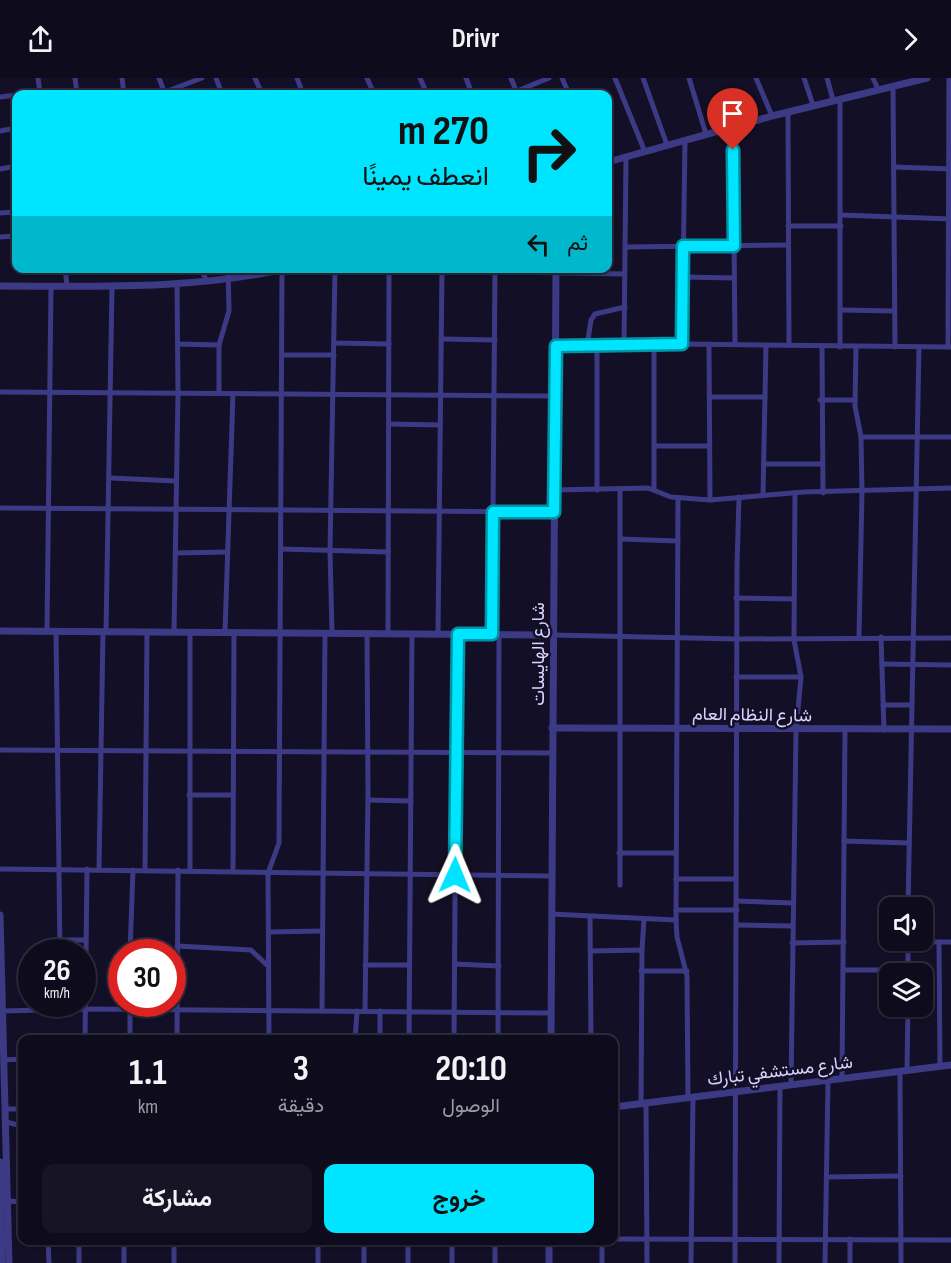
<!DOCTYPE html>
<html lang="ar">
<meta charset="utf-8">
<style>
body{margin:0;font-family:"Sofia Sans Condensed",Vazirmatn,sans-serif;background:#171425;color:#f1f3f6;direction:rtl;height:100vh;display:flex;flex-direction:column;font-size:22px;white-space:nowrap}
*{box-sizing:border-box;margin:0}
p{font-size:20px;color:#9b9ba3}
.icon{flex:none;width:33px;height:33px;fill:none;stroke:currentColor;stroke-width:2;stroke-linecap:round;stroke-linejoin:round}
.map{position:relative;flex:1;overflow:hidden;direction:ltr}
.sheet{position:absolute;left:18px;top:957px;width:600px;height:210px;display:flex;flex-direction:column;background:#0e0b1c;border-radius:12px;box-shadow:0 2px 4px #0004,0 0 0 2px #2e2b3b;direction:rtl}
.sheet>*{flex:none}
.hud{position:absolute;left:12px;top:12px;width:600px;height:183px;border-radius:12px;box-shadow:0 2px 4px #0004,0 0 0 2px #2e2b3b;direction:rtl;background:#00e5ff;color:#111;overflow:hidden}
.buttons{position:absolute;left:879px;top:819px;display:grid;gap:12px}
.buttons a{display:grid;place-items:center;width:54px;height:54px;border-radius:12px;background:#0e0b1c;box-shadow:0 2px 4px #0004,0 0 0 2px #2e2b3b;font-size:30px}
.speed{position:absolute;left:18px;top:861px;display:flex;gap:12px;font-size:30px;font-weight:700;text-align:center}
.speed>*{display:grid;place-content:center;width:78px;height:78px;border-radius:50%;background:#0e0b1c;box-shadow:0 2px 4px #0004,0 0 0 2px #2e2b3b;line-height:1}
.speed small{font-size:15px;font-weight:400}
.speed .limit{border:9px solid #d22;background:#fff;color:#111}
.pin{position:absolute;display:grid;place-items:center;width:51px;height:51px;color:#fff;margin:-62px -26px;border-radius:50% 50% 50% 0;rotate:-45deg;box-shadow:0 0 6px #0007}
.pin .icon{rotate:45deg}
.me{position:absolute;width:66px;margin:-33px;rotate:1deg;stroke-linejoin:round;filter:drop-shadow(0 0 4px #0008)}
.turn{display:flex;align-items:center;gap:21px;height:126px;padding:0 24px;font-size:27px}
.turn .icon{width:78px;height:78px;stroke-width:2.5}
.turn b{display:block;font-size:42px;line-height:51px}
.then{display:flex;align-items:center;height:57px;padding:0 24px;background:#0003;gap:12px;font-size:22px}
.eta{display:flex;justify-content:space-evenly;align-items:center;height:102px;text-align:center}
.eta b{font-size:36px;font-weight:700;line-height:42px}
.action{display:flex;gap:12px;margin-top:auto;padding:12px 24px}
.action a{flex:1;height:69px;border-radius:12px;background:#00e5ff;color:#111;font-size:24px;font-weight:700;line-height:69px;text-align:center}
.action a+a{background:#171425;color:#f1f3f6}
header{display:flex;justify-content:space-between;align-items:center;height:78px;padding:0 24px;background:#0e0b1c;font-size:27px;font-weight:700}
.map>svg:first-child{display:block}
</style>
<header><svg class="icon" aria-label="forward" viewBox="0 0 24 24"><path d="M9 5l7 7-7 7"/></svg>Drivr<svg class="icon" aria-label="share" viewBox="0 0 24 24"><path d="M12 15V3M7 8l5-5 5 5M5 13v7h14v-7"/></svg></header>
<div class="map">
<svg width="951" height="1185" viewBox="0 0 951 1185">
<rect width="100%" height="100%" fill="#130f26"/>
<g fill="none" stroke-linecap="round" stroke-linejoin="round">
<!-- minor -->
<g stroke="#3d3a85" stroke-width="5">
<polyline points="38,0 40,15"/>
<polyline points="75,0 77,16"/>
<polyline points="122,0 124,16"/>
<polyline points="159,0 165,16"/>
<polyline points="216,0 222,16"/>
<polyline points="255,0 262,16"/>
<polyline points="297,0 303,16"/>
<polyline points="367,0 374,16"/>
<polyline points="420,0 427,16"/>
<polyline points="466,0 472,16"/>
<polyline points="511,0 517,15"/>
<polyline points="562,0 569,16"/>
<polyline points="615,0 645,74"/>
<polyline points="643,0 667,67"/>
<polyline points="689,0 706,56"/>
<polyline points="756,0 772,38"/>
<polyline points="804,0 813,27"/>
<polyline points="827,0 833,22"/>
<polyline points="873,0 878,11"/>
<polyline points="893,8 895,269"/>
<polyline points="160,16 202,0"/>
<polyline points="510,16 549,0"/>
<polyline points="0,19 40,14"/>
<polyline points="840,21 840,269"/>
<polyline points="788,34 789,267"/>
<polyline points="733,49 735,266"/>
<polyline points="0,53 16,50"/>
<polyline points="894,89 951,91"/>
<polyline points="0,91 16,88"/>
<polyline points="0,135 16,134"/>
<polyline points="841,137 951,141"/>
<polyline points="788,148 841,148"/>
<polyline points="0,159 16,158"/>
<polyline points="626,169 788,167"/>
<polyline points="65,190 67,207"/>
<polyline points="200,190 207,203"/>
<polyline points="389,192 625,196"/>
<polyline points="683,199 734,200"/>
<polyline points="841,232 894,233"/>
<polyline points="441,261 495,262"/>
<polyline points="334,265 389,266"/>
<polyline points="178,266 219,267"/>
<polyline points="682,266 685,63"/>
<polyline points="709,266 710,422"/>
<polyline points="556,268 682,266 951,269"/>
<polyline points="587,268 591,242 595,236 625,229"/>
<polyline points="624,268 626,79"/>
<polyline points="822,268 823,415"/>
<polyline points="856,269 855,328 861,359 862,414 859,559"/>
<polyline points="948,269 949,0"/>
<polyline points="282,277 334,277"/>
<polyline points="0,314 555,318"/>
<polyline points="219,315 219,267 229,233 228,190"/>
<polyline points="710,319 765,319"/>
<polyline points="820,322 855,322"/>
<polyline points="389,346 440,347"/>
<polyline points="861,359 951,359"/>
<polyline points="655,368 709,368"/>
<polyline points="764,386 821,386"/>
<polyline points="111,400 176,403"/>
<polyline points="654,411 654,266"/>
<polyline points="554,412 648,410 671,419 710,422 804,414 951,410"/>
<polyline points="597,412 597,268"/>
<polyline points="763,417 766,267"/>
<polyline points="678,420 676,842 677,859 687,898 688,1020"/>
<polyline points="0,430 554,434"/>
<polyline points="621,461 678,463"/>
<polyline points="281,471 388,474"/>
<polyline points="176,475 227,474"/>
<polyline points="736,520 794,521"/>
<polyline points="47,553 51,208"/>
<polyline points="56,553 60,874"/>
<polyline points="106,554 112,208"/>
<polyline points="174,554 178,315 177,205"/>
<polyline points="225,554 233,316"/>
<polyline points="332,555 330,473 335,190"/>
<polyline points="388,555 389,190"/>
<polyline points="438,556 442,190"/>
<polyline points="492,556 495,190"/>
<polyline points="553,557 737,561 951,560"/>
<polyline points="881,559 884,652"/>
<polyline points="882,586 951,587"/>
<polyline points="736,599 801,599"/>
<polyline points="883,627 911,627"/>
<polyline points="0,672 552,675"/>
<polyline points="189,717 232,717"/>
<polyline points="368,722 411,723"/>
<polyline points="844,763 909,765"/>
<polyline points="619,775 676,775"/>
<polyline points="0,791 552,798"/>
<polyline points="99,791 103,554"/>
<polyline points="145,792 147,554"/>
<polyline points="190,793 190,554"/>
<polyline points="233,794 234,554"/>
<polyline points="676,801 736,801"/>
<polyline points="620,807 620,411"/>
<polyline points="737,823 793,825"/>
<polyline points="908,830 919,270"/>
<polyline points="676,832 737,832"/>
<polyline points="551,836 676,842"/>
<polyline points="590,839 591,962"/>
<polyline points="737,847 793,848"/>
<polyline points="269,854 321,853"/>
<polyline points="60,862 86,862"/>
<polyline points="908,864 951,864"/>
<polyline points="939,864 940,988"/>
<polyline points="792,865 844,864"/>
<polyline points="177,868 251,872 268,888"/>
<polyline points="642,872 644,841"/>
<polyline points="590,873 642,872 641,1026"/>
<polyline points="130,874 133,792"/>
<polyline points="455,886 499,888"/>
<polyline points="365,887 409,887"/>
<polyline points="843,892 908,892"/>
<polyline points="641,893 687,893"/>
<polyline points="908,894 908,862"/>
<polyline points="3,933 85,931 551,935"/>
<polyline points="322,933 325,555"/>
<polyline points="365,933 368,715 367,555"/>
<polyline points="85,962 87,791"/>
<polyline points="130,962 130,926"/>
<polyline points="177,962 178,792"/>
<polyline points="269,962 268,795 279,765 282,192"/>
<polyline points="355,962 357,933"/>
<polyline points="380,962 380,933"/>
<polyline points="409,962 412,556"/>
<polyline points="454,962 457,556"/>
<polyline points="498,962 499,556"/>
<polyline points="4,982 22,981"/>
<polyline points="907,992 908,928"/>
<polyline points="900,993 901,1185"/>
<polyline points="842,1000 845,653"/>
<polyline points="791,1007 796,653 801,599 794,562 795,415"/>
<polyline points="646,1025 647,1185"/>
<polyline points="6,1031 22,1031"/>
<polyline points="6,1044 22,1048"/>
<polyline points="827,1099 901,1098"/>
<polyline points="8,1123 22,1124"/>
<polyline points="614,1161 951,1162"/>
<polyline points="48,1162 49,1185"/>
<polyline points="318,1162 318,1185"/>
<polyline points="364,1162 364,1185"/>
<polyline points="408,1162 408,1185"/>
<polyline points="602,1162 602,1185"/>
<polyline points="79,1185 79,1162"/>
<polyline points="124,1185 124,1162"/>
<polyline points="174,1185 174,1162"/>
<polyline points="452,1185 452,1162"/>
<polyline points="495,1185 495,1162"/>
<polyline points="691,1185 693,1019"/>
<polyline points="735,1185 737,488 739,419"/>
<polyline points="779,1185 780,1008"/>
<polyline points="825,1185 828,1003"/>
<polyline points="850,1185 850,1161"/>
</g>
<!-- tertiary -->
<g stroke="#3d3a85" stroke-width="7">
<polyline points="608,84 772,38 927,0"/>
<path d="M0 208C95 208 195 212 288 190"/>
<polyline points="0,553 553,557"/>
<polyline points="552,650 951,651"/>
<polyline points="0,837 9,1185"/>
<polyline points="551,962 556,190"/>
<polyline points="614,1029 951,987"/>
<polyline points="0,1084 2,1185"/>
<polyline points="549,1185 549,1162"/>
</g>
</g>
<g fill="none" stroke-linecap="round" stroke-linejoin="round">
<defs>
<polyline id="route" points="455,797 458,556 492,556 493,434 554,434 556,268 682,266 683,168 734,168 733,72"/>
</defs>
<!-- route casing -->
<use href="#route" stroke="#0095a6" stroke-width="15"/>
<!-- route -->
<use href="#route" stroke="#00e5ff" stroke-width="10"/>
</g>
<g text-anchor="middle" dominant-baseline="central" stroke-width="5" stroke-linejoin="round" paint-order="stroke">
<!-- street labels -->
<g font-size="18" fill="#d9d4ff" stroke="#130f26">
<text transform="translate(538 576) rotate(-90)">شارع الهايسات</text>
<text transform="translate(752 637) rotate(1)">شارع النظام العام</text>
<text transform="translate(780 993) rotate(-7)">شارع مستشفي تبارك</text>
</g>
</g>
</svg>
<div class="buttons">
<a><svg class="icon" aria-label="sound" viewBox="0 0 24 24"><path d="M4 9h4l5-4v14l-5-4H4zM17 9q2 3 0 6"/></svg></a>
<a><svg class="icon" aria-label="layers" viewBox="0 0 24 24"><path d="M12 4l9 5-9 5-9-5zM3 14l9 5 9-5"/></svg></a>
</div>
<div class="speed"><div>26<small>km/h</small></div><div class="limit">30</div></div>
<div class="pin" style="left:733px;top:72px;background:#d93025"><svg class="icon" aria-label="arrive" viewBox="0 0 24 24"><path d="M6 21V4h12l-3 4 3 4H6"/></svg></div>
<svg class="me" style="left:455px;top:797px" viewBox="-20 -20 40 40"><path d="M0-17L14 15 0 8-14 15z" fill="#00e5ff" stroke="#fff" stroke-width="4"/></svg>
<div class="hud">
<div class="turn"><svg class="icon" aria-label="right" viewBox="0 0 24 24"><path d="M7 20v-9h11M14 6l5 5-5 5"/></svg><div><b>270 m</b>انعطف يمينًا</div></div>
<div class="then">ثم<svg class="icon" aria-label="left" viewBox="0 0 24 24"><path d="M17 20v-9H6M10 6l-5 5 5 5"/></svg></div>
</div>
<section class="sheet">
<div class="eta">
<div><b>20:10</b><p>الوصول</p></div>
<div><b>3</b><p>دقيقة</p></div>
<div><b>1.1</b><p>km</p></div>
</div>
<div class="action"><a>خروج</a><a>مشاركة</a></div>
</section>
</div>
